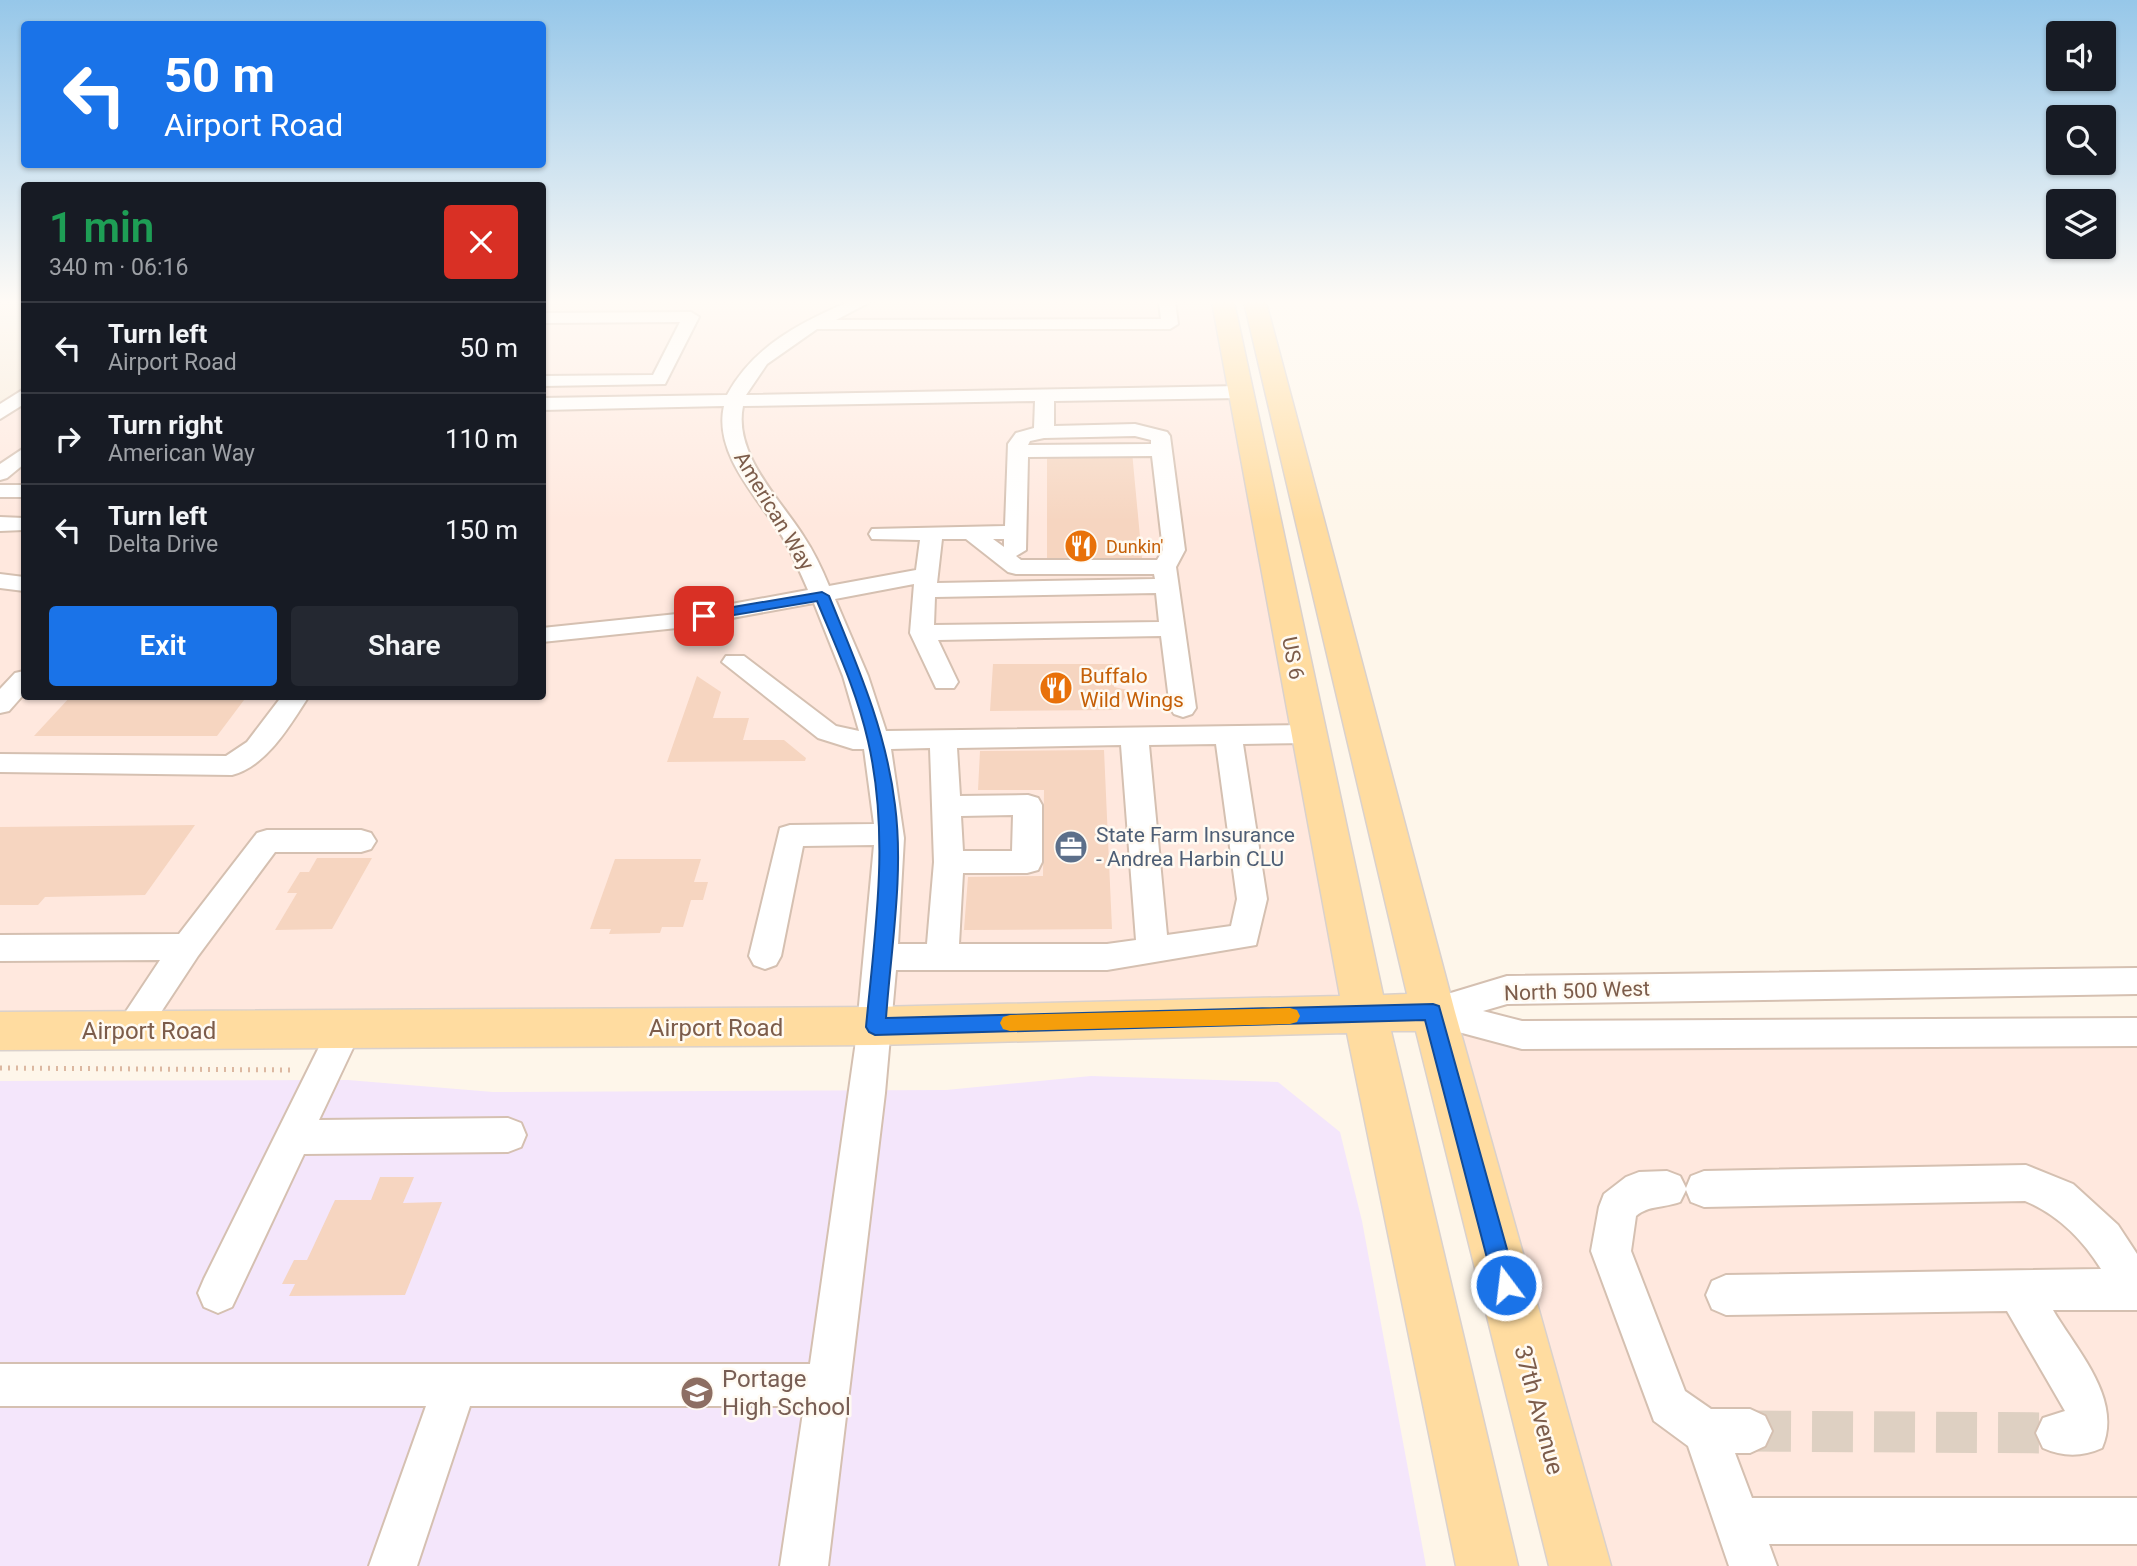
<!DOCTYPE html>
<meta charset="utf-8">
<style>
body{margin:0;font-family:Roboto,sans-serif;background:#242831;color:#f1f3f6;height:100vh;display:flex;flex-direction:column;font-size:26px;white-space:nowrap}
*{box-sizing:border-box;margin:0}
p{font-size:23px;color:#9ea1a6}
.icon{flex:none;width:38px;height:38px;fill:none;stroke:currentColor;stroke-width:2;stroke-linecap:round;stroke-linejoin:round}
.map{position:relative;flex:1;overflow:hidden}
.sheet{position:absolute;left:21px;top:182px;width:525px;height:518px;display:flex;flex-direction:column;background:#171b24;border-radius:7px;box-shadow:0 2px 5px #0004}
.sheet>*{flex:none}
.guide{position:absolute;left:21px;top:21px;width:525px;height:147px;border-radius:7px;box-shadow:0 2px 5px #0004;background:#1a73e8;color:#fff;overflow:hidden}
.buttons{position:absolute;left:2046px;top:21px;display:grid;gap:14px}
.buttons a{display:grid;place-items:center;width:70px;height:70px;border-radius:7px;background:#171b24;box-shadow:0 2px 5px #0004;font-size:35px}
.pin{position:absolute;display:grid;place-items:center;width:60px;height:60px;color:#fff;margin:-30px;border-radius:14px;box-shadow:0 4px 10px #0006}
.me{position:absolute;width:77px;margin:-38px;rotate:345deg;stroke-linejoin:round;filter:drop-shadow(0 0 5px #0008)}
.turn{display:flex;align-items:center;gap:24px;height:147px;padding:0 28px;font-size:32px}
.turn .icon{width:91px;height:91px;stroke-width:2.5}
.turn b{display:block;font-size:49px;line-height:60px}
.round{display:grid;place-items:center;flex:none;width:74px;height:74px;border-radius:7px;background:#242831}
.summary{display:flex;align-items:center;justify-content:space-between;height:119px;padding:0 28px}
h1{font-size:42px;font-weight:600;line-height:52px;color:#1e9e55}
.action{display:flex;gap:14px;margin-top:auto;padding:14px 28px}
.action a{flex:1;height:80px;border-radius:7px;background:#1a73e8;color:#fff;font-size:28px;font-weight:600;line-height:80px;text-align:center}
.action a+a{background:#242831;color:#f1f3f6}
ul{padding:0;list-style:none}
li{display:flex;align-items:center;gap:21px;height:91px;padding:0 28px;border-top:2px solid #363941}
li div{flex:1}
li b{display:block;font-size:26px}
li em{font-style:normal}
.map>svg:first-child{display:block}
</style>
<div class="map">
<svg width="2137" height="1566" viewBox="0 0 2137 1566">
<rect width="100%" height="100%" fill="#fef6ea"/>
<!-- residential -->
<polygon fill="#f7e9d8" points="0,302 24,302 24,388 0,406"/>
<!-- commercial -->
<g fill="#ffe8de">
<polygon points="543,302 1214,302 1345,1002 0,1025 0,419 24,401 24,696 542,696"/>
<polygon points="2137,1022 2137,1566 1610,1566 1459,1028"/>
</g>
<!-- education -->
<polygon fill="#f4e6fb" points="1091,1076 1278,1082 1340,1132 1362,1221 1426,1566 0,1566 0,1081 348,1080 493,1092 946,1090"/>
<!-- building -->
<g fill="#f6d5c0">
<polygon points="1132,452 1142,558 1047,559 1047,453"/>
<polygon points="993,664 1113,664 1114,687 1128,690 1119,710 990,711"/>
<polygon points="697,676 721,692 713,718 749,718 743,740 784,740 806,758 805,761 667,762"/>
<polygon points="71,696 247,696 217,736 34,736"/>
<polygon points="1104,750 1112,929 964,930 968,877 1043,876 1044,790 978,790 980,751"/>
<polygon points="195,825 145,895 45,897 38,905 0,905 0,827"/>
<polygon points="317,858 372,858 332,929 275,930 297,893 287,893 300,872 309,872"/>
<polygon points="615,859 701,859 694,882 708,882 703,900 691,900 683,927 662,927 660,933 609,934 611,929 590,929"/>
<polygon points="380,1177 414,1177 403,1203 442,1202 405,1295 289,1296 295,1284 282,1284 294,1260 307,1260 335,1200 371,1200"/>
</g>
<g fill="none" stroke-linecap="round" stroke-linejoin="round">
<!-- minor-tunnel -->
<polyline stroke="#ded0c2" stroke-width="41" stroke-dasharray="41 21" stroke-linecap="butt" points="1750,1431 2058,1433"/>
<defs>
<g id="minor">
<path d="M848 302H870L836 320 1161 319 1159 302H1175L1178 324 1170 329H817L767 364 746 395 1241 386 1250 392 1241 398 1054 401V426L1135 424 1167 432 1170 436 1185 550 1176 567 1196 708 1192 714 1183 717 1174 714 1170 708 1161 636 938 640 958 682 954 688H936L910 633 914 584 835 599 868 676 886 731 1309 725 1318 728 1322 734 1318 740 1309 743 1243 744 1267 899 1256 945 1107 970H896L885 1093 828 1566H780L804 1406H470L417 1566H369L426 1406H0V1364H810L855 1048 874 845 803 846 781 956 776 965 765 969 754 965 749 956 780 828 790 825 874 824 864 749H853L818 738 722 662 726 656H744L836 726 859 731 843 676 814 603 677 628 542 642V628L677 614 808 590C800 572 792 553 782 536 759 499 713 454 724 406L542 410V398L727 395C753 347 799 323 848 302ZM1035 401 1034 428 1016 433 1008 444 1005 526 872 529 869 534 872 539 920 540 916 570 829 586C822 569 814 552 804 537 780 499 733 454 743 406ZM1135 436 1151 440V444L1028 445 1030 441 1044 438ZM1152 456 1163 550 1157 560H1021L1016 556 1026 550 1028 457ZM942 539H966L1008 572 1016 574H1154L1155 579 937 583ZM993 539H1004V547ZM1156 593 1159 622 934 625 935 597ZM1216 744 1237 899 1231 926 1167 935 1149 745ZM1121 745 1136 940 1107 944H959L963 873H1027L1038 870 1042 862V805L1038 798 1028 795 960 796 957 748ZM930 748 934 862 927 944H898L904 838 891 749ZM1013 815 1012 851H963L961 816Z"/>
<polygon points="691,312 699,317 665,384 542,386 542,376 653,375 680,322 542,323 542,313"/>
<polygon points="24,389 24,404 0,419 0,404"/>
<polygon points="24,448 24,464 7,478 0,480 0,464"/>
<rect x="0" y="485" width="24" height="12"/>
<polygon points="0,517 24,518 24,530 0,531"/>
<polygon points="0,574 24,577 24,591 0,588"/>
<polygon points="24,671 24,694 9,711 0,713 0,689 15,673"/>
<path d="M282 696H309C290 725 267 766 232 775L0 772V754L226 756 247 742Z"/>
<polygon points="267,830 361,830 371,833 376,841 371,849 361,852 275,852 198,956 142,1041 130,1045 118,1041 113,1031 160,960 0,961 0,935 179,934 257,833"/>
<polygon points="2137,968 2137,994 1507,1004 1483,1011 1522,1021 2137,1018 2137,1046 1522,1049 1421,1022 1416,1012 1421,1002 1507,976"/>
<polygon points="344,1017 356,1021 361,1031 319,1120 508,1118 521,1123 526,1135 521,1147 508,1152 304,1154 232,1307 218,1313 204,1307 198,1293 204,1279 332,1021"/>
<path d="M2026 1165 2073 1184 2118 1225 2137 1254V1310H2053C2077 1351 2123 1399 2102 1448 2082 1457 2063 1457 2043 1448L2036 1433 2043 1418 2065 1411 2007 1311 1726 1315 1712 1309 1706 1295 1712 1281 1726 1275 2101 1269C2083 1240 2057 1214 2025 1201L1704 1207 1691 1202 1686 1190 1680 1202C1664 1208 1649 1205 1636 1216L1631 1251 1685 1391 1711 1409H1750L1765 1416 1772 1431 1765 1446 1750 1453H1735L1752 1498H2137V1544H1769L1777 1566H1729L1688 1446 1654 1421 1591 1251 1599 1207 1604 1194 1626 1177 1639 1172 1667 1171 1680 1176 1686 1188 1691 1176 1704 1171Z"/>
</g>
<polygon id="major" points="1212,302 1234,302 1383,995 1407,994 1244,302 1266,302 1455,1012 1611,1566 1549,1566 1416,1031 1391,1031 1518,1566 1456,1566 1347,1033 875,1045 0,1050 0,1012 875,1007 1340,996"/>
</defs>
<!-- minor casing -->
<use href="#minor" stroke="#d5c0b1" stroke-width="4"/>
<!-- major casing -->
<use href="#major" stroke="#dad1cc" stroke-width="3"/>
<!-- path -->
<polyline stroke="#dcb8a1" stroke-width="5" stroke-dasharray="2 6" stroke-linecap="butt" points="0,1068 293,1070"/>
<!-- minor -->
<use href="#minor" fill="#fff" fill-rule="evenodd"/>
<!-- major -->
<use href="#major" fill="#ffdca0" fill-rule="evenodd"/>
</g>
<!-- sky -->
<linearGradient id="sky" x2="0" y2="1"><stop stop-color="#96c7e9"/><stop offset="0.58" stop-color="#fffbf6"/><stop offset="1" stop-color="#fffbf6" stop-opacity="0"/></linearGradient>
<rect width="2137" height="521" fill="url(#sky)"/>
<!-- route -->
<path fill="#1a73e8" stroke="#114b97" stroke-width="2" d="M822 592 829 596C857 665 886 730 895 805 904 874 891 948 886 1018L1433 1004 1439 1006 1517 1285 1514 1293 1506 1296 1498 1293 1494 1285 1425 1020 875 1035 869 1032 866 1027C875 931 890 836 868 741 857 692 836 647 817 601L704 620 698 616 704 612Z"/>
<!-- slow -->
<polygon fill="#f59e0b" points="1290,1008 1297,1010 1300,1016 1297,1022 1290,1024 1010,1031 1003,1029 1000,1023 1003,1017 1010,1015"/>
<!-- icons -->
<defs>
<symbol id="restaurant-disc" viewBox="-11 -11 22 22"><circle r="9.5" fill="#e8710a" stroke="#fffaf2"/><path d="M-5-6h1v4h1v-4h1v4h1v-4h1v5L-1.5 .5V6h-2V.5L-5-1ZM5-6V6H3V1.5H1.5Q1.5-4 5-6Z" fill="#fff"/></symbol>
<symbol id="office-disc" viewBox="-11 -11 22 22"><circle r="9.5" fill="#5c6f8a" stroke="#fffaf2"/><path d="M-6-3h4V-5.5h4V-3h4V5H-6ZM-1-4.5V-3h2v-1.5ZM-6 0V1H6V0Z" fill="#fff"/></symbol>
<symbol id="school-disc" viewBox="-11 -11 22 22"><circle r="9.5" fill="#8d6e63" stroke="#fffaf2"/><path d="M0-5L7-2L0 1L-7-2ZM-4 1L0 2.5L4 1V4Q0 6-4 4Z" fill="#fff"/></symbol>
</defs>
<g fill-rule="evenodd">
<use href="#restaurant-disc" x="1062" y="527" width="38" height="38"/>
<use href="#restaurant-disc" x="1037" y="669" width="38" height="38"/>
<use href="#office-disc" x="1052" y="828" width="38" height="38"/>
<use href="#school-disc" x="678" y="1374" width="38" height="38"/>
</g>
<g text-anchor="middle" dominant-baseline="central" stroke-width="5" stroke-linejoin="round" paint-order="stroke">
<!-- far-food labels -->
<g font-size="18" fill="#c56008" stroke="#fffaf2" text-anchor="start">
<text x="1106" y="546">Dunkin'</text>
</g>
<!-- street labels -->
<g font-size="21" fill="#7c5c4a" stroke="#fffaf2">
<text transform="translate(774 511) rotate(59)">American Way</text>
<text transform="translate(1293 658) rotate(79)">US 6</text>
<text transform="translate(1577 991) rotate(-2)">North 500 West</text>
</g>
<!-- food labels -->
<g font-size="21" fill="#c56008" stroke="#fffaf2" text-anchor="start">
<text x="1080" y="676">Buffalo<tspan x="1080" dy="24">Wild Wings</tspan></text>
</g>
<!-- service labels -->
<g font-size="21" fill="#4e5e75" stroke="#fffaf2" text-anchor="start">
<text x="1096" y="835">State Farm Insurance<tspan x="1096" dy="24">- Andrea Harbin CLU</tspan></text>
</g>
<!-- near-street labels -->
<g font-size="24" fill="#7c5c4a" stroke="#fffaf2">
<text x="716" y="1028">Airport Road</text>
<text x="149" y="1031">Airport Road</text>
<text transform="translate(1539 1410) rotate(75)">37th Avenue</text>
</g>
<!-- near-education labels -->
<g font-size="24" fill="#785e54" stroke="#fffaf2" text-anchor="start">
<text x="722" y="1379">Portage<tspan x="722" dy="28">High School</tspan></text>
</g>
</g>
</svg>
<div class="buttons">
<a><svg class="icon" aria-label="sound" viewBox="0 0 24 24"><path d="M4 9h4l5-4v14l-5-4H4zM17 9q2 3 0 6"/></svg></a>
<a><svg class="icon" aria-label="search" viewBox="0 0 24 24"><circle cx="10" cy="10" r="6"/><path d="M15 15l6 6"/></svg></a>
<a><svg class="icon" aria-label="layers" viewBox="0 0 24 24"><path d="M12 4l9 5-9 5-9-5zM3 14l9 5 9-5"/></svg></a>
</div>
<div class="pin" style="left:704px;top:616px;background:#d93025"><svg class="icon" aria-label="arrive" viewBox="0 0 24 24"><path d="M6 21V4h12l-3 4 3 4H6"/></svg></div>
<svg class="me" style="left:1506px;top:1285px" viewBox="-20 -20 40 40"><circle r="17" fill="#1a73e8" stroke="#fff" stroke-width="3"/><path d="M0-11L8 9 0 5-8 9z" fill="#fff"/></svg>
<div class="guide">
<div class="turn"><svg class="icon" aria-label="left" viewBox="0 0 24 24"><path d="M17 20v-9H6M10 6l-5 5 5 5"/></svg><div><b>50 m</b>Airport Road</div></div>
</div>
<section class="sheet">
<div class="summary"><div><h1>1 min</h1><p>340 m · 06:16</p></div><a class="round" style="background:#d93025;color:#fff"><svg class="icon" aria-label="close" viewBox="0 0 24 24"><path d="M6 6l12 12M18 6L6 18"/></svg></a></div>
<ul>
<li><svg class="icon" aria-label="left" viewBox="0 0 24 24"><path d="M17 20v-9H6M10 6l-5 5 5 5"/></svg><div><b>Turn left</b><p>Airport Road</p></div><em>50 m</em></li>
<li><svg class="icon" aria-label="right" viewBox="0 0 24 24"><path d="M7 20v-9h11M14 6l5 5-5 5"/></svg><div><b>Turn right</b><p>American Way</p></div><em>110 m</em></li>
<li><svg class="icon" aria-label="left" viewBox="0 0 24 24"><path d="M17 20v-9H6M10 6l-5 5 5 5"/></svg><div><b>Turn left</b><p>Delta Drive</p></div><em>150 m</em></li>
</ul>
<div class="action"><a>Exit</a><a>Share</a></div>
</section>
</div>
